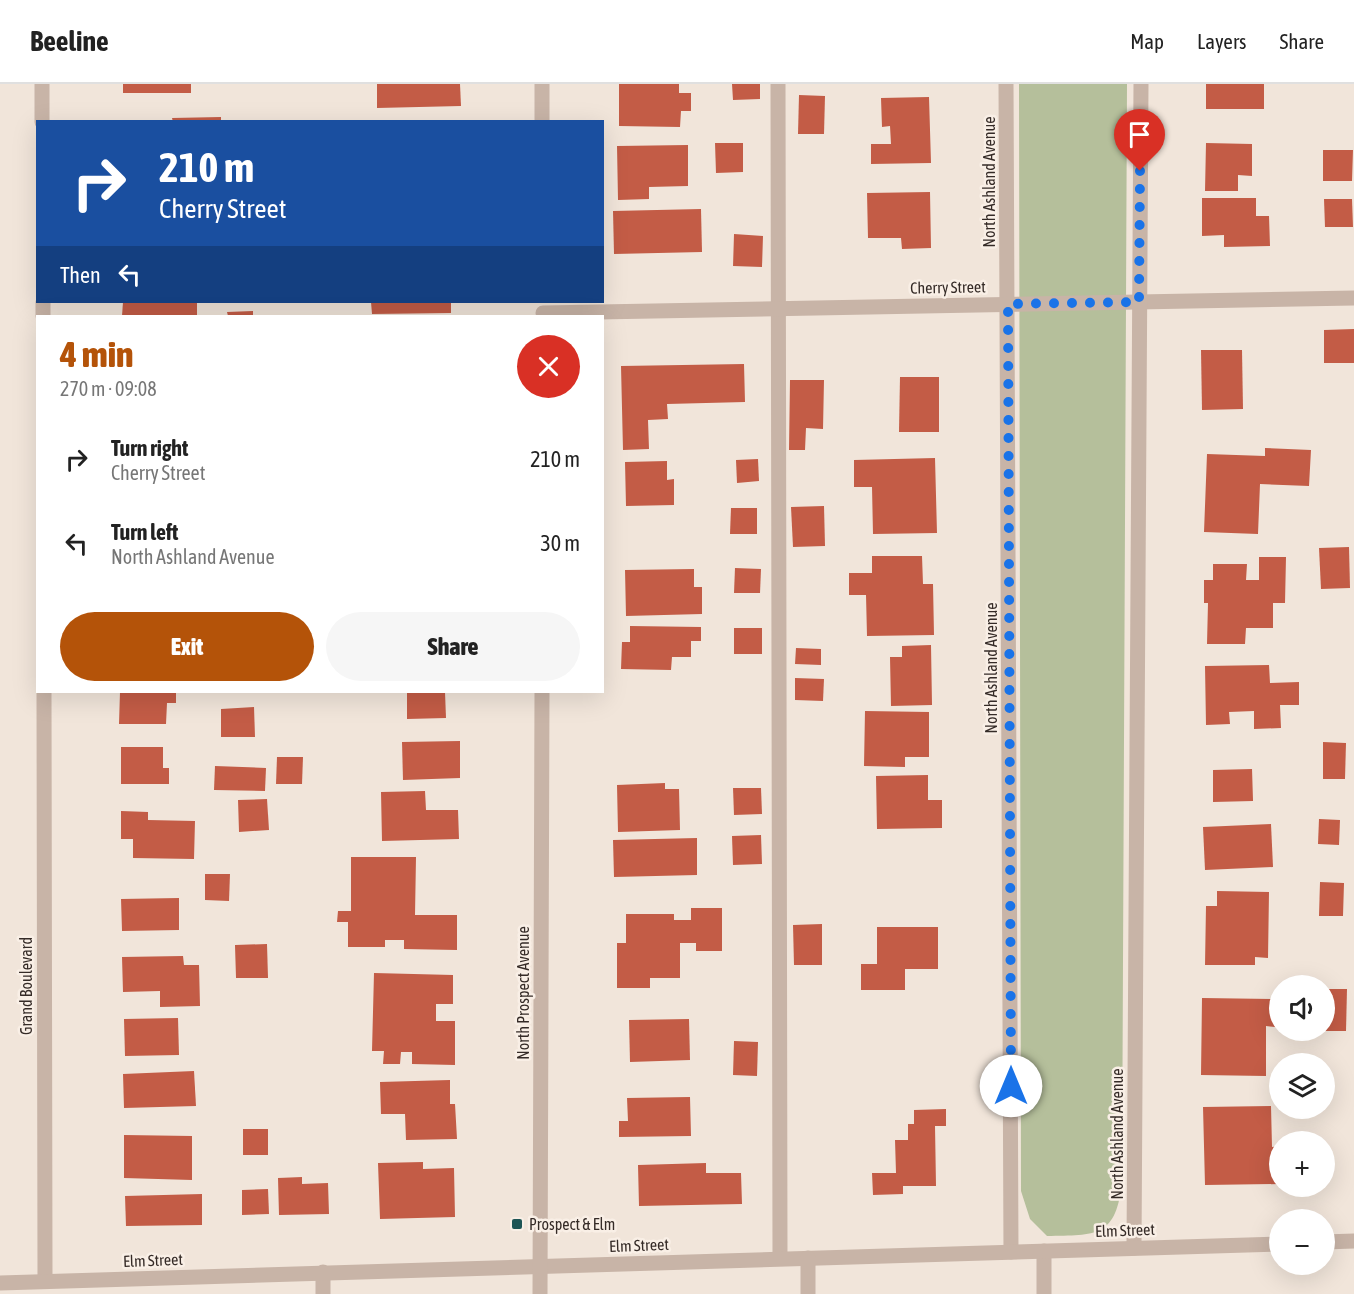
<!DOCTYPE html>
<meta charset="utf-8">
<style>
body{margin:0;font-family:"Asap Condensed",sans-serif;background:#f6f6f6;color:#222;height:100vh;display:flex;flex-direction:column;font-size:22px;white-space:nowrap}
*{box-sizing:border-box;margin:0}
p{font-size:20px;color:#767676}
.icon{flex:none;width:33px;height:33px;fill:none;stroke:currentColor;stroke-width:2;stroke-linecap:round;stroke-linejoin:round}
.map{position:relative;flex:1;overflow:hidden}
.details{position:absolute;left:36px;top:231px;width:568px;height:378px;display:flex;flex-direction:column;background:#fff;border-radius:0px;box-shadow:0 6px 24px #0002}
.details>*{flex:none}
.top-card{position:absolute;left:36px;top:36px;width:568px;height:183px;border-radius:0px;box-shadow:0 6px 24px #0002;background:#1a4fa0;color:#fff;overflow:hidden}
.buttons{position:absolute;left:1269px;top:891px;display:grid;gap:12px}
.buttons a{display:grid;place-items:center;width:66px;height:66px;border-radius:50%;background:#fff;box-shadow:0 6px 24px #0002;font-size:30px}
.pin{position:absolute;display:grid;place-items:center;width:51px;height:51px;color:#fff;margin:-62px -26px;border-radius:50% 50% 50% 0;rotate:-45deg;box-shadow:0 0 6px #0007}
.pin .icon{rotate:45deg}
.me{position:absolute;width:66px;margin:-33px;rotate:0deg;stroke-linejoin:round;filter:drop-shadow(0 0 4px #0008)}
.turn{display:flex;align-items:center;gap:21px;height:126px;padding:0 24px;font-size:27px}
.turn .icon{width:78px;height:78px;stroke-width:2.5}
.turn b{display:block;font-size:42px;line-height:51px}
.then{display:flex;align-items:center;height:57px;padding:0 24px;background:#0003;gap:12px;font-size:22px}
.round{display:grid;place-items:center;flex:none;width:63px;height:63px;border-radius:32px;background:#f6f6f6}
.headline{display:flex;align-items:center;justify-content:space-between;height:102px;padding:0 24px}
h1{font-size:36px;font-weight:800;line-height:45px;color:#b45309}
.primary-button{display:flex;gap:12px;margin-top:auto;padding:12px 24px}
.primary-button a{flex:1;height:69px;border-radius:36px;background:#b45309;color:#fff;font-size:24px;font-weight:800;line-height:69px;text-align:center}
.primary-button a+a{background:#f6f6f6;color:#222}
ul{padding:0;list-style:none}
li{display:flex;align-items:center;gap:18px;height:84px;padding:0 24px}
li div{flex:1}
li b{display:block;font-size:22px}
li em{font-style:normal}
header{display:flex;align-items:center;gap:36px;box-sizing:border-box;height:84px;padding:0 30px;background:#fff;border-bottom:2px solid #e0e0e0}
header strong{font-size:28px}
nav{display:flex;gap:33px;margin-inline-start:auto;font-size:21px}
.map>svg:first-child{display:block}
</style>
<header>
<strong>Beeline</strong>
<nav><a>Map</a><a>Layers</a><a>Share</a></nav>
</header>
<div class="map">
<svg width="1354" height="1210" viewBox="0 0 1354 1210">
<rect width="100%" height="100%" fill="#f1e5da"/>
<!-- green -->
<path fill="#b5bf9b" d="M1019 0H1127L1122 1096C1117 1154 1096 1151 1047 1152L1030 1135 1021 1107Z"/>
<!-- building -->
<g fill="#c35c46">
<rect x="123" y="0" width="68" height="9"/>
<polygon points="377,0 460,0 461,22 377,24"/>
<polygon points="619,0 679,0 679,9 691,9 691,27 681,27 680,43 619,42"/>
<polygon points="732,0 760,0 760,15 733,16"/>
<rect x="1206" y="0" width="58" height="25"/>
<polygon points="799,11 825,12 824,50 798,50"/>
<polygon points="929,13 931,79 871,80 871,60 891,60 890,42 882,43 881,14"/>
<polygon points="221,33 221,38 173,38 172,34"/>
<polygon points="715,59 743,59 743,88 716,89"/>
<polygon points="1206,59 1252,60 1252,92 1238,91 1238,107 1205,107"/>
<polygon points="688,61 688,102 649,103 649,115 618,116 617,62"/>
<polygon points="1323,66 1353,66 1352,97 1323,97"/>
<polygon points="930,108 931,164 902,165 901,154 868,154 867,109"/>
<polygon points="1202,114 1256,114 1256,132 1269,132 1270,162 1224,163 1224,151 1202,152"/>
<polygon points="1324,115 1352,115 1353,143 1325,143"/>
<polygon points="701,125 702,168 614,170 613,127"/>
<polygon points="734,150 763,152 762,183 733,182"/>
<polygon points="123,218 197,218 197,232 122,232"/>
<polygon points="371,218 451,218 451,229 372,230"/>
<polygon points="253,227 253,232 228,232 227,228"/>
<polygon points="1354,245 1354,279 1324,279 1324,246"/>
<polygon points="1201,266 1242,266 1243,325 1202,326"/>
<polygon points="744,280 745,318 667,320 668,335 648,336 649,365 623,366 621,282"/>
<polygon points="900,293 939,293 939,348 899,348"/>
<polygon points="790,296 824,296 823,345 806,344 805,366 789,366"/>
<polygon points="1265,364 1311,366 1309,402 1260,400 1258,450 1204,448 1207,370 1265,372"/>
<polygon points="935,374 937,449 873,450 872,403 854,403 854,376"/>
<polygon points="758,375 759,397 737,399 736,376"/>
<polygon points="667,377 667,396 674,395 674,421 626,422 625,378"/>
<polygon points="824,422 825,462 793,463 791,423"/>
<polygon points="731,424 757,424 757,450 730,450"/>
<polygon points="1349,463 1350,504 1321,505 1319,464"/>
<polygon points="872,472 922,472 923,500 933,500 934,551 867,552 866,511 849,511 849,489 872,489"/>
<polygon points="1259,473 1286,473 1285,519 1273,519 1273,544 1246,544 1245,560 1207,560 1208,519 1204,519 1204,496 1213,496 1213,480 1247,480 1246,496 1259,496"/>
<polygon points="735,484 761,485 760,509 734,509"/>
<polygon points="694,485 694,503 702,503 702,530 626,532 625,486"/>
<polygon points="630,542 701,543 701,557 691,557 691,573 672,573 671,586 621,585 622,558 630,558"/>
<rect x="734" y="544" width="28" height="26"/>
<polygon points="931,561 932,621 891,622 890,573 902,573 902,562"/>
<polygon points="796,564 821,565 821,581 795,580"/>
<polygon points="1269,581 1270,599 1299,598 1299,621 1280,621 1281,644 1254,645 1254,627 1229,628 1230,640 1206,641 1205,582"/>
<polygon points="795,594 824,595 823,617 795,616"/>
<polygon points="120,608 176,608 176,619 167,619 166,640 119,640"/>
<polygon points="407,608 445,608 446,634 407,635"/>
<polygon points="254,623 255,653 221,653 221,625"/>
<polygon points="865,627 929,628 929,673 905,673 905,683 864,682"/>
<polygon points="460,657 460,694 403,696 402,658"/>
<polygon points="1323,658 1346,659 1345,695 1323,695"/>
<polygon points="121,663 163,663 163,684 169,684 169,700 121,700"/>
<polygon points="277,673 303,673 302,700 276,700"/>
<polygon points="215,682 266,684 265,707 214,706"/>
<polygon points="1252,685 1253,717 1213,718 1213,686"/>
<polygon points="928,691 928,716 942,716 942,744 877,745 876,692"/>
<polygon points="665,699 665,705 679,705 680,746 618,748 617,701"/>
<polygon points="733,704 761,704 762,730 734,731"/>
<polygon points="425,707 426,726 458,726 459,755 382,757 381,708"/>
<polygon points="267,715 269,746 239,748 238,716"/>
<polygon points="121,727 148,728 148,736 195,737 194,775 133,774 133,755 121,755"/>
<polygon points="1319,735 1340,736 1339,761 1318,760"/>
<polygon points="1271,740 1273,783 1205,786 1203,743"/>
<polygon points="761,751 762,780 733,781 732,752"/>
<polygon points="697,754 697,791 614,793 613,756"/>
<polygon points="351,773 416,773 415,831 457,831 457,866 404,865 404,856 385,856 385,863 348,863 348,838 337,838 338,827 351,827"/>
<polygon points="205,790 230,790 229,817 205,816"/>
<polygon points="1320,798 1344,799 1343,832 1319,832"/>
<polygon points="1217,807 1269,808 1268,874 1255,873 1255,881 1205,881 1206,822 1217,822"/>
<polygon points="179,814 179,846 122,847 121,815"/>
<polygon points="691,824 722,824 722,867 696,867 696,859 680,859 680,894 650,894 650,904 617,904 617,859 626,859 626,830 674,830 674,836 691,836"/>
<polygon points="822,840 822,881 794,881 793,841"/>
<polygon points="877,843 938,843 938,885 905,885 905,906 861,906 861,880 877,880"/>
<polygon points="267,860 268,894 236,894 235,861"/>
<polygon points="183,872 184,881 199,881 200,922 160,923 160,907 123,908 122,873"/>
<polygon points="374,889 453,891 453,920 436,920 436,937 455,937 455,981 412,980 412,968 401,968 400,980 383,980 384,967 372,967"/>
<polygon points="1324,905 1347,905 1346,947 1324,947"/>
<polygon points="1202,914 1276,915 1275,943 1266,942 1266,992 1201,991"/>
<polygon points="178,934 179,971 125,972 124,935"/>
<polygon points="689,935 690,976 630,978 629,936"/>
<polygon points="734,957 758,958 757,992 733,991"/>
<polygon points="194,987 196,1022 124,1024 123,990"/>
<polygon points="450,996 450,1020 455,1020 457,1055 406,1056 405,1030 381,1030 380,998"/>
<polygon points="690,1013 691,1052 619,1053 619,1037 628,1037 627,1014"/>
<polygon points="1271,1022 1272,1063 1280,1062 1280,1100 1205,1101 1203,1023"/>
<polygon points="946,1025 946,1042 935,1042 936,1102 903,1102 903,1110 873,1111 872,1089 896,1089 895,1056 908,1056 908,1040 914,1040 914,1026"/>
<rect x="243" y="1045" width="25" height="26"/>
<polygon points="124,1051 192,1052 192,1096 124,1094"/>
<rect x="1289" y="1052" width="21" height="6"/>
<polygon points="423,1078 423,1085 454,1084 455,1133 380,1135 378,1079"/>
<polygon points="706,1079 706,1089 741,1089 742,1120 639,1122 638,1081"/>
<polygon points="302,1093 302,1100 328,1099 329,1130 279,1131 278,1094"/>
<polygon points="268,1105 269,1130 242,1131 242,1106"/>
<polygon points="202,1110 202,1141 126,1142 125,1112"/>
</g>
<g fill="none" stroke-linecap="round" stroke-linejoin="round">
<!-- minor -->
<g stroke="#c8b4a7" stroke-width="15">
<polyline points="42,0 42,38"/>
<polyline points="542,0 542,38"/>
<polyline points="778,0 780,1174"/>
<polyline points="1006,0 1011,1168"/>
<polyline points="43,218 43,232"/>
<polyline points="543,229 1354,214"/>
<polyline points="44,608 45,1197"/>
<polyline points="1324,1158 1354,1157"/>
<polyline points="1134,1164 1141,0"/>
<polyline points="1044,1167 1044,1210"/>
<polyline points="323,1188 323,1210"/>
<polyline points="0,1199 1280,1160"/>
<polyline points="540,1210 542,608"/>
<polyline points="808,1210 808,1174"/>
</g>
</g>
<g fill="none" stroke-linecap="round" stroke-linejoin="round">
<!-- route -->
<polyline stroke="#1a73e8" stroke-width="10" stroke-dasharray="0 18" points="1011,1002 1008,220 1139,218 1140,87"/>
</g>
<!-- markers -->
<rect fill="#1e5555" stroke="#f9efe6" stroke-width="2" x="511" y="1134" width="12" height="12" rx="3"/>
<g text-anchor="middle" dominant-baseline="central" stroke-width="5" stroke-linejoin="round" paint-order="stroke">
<!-- street labels -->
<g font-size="16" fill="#352b27" stroke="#f9efe6">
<text transform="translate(989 98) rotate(-90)">North Ashland Avenue</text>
<text transform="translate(948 203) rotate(-1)">Cherry Street</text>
<text transform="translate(991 584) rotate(-90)">North Ashland Avenue</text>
<text transform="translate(26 902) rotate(-90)">Grand Boulevard</text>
<text transform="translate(523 909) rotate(-90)">North Prospect Avenue</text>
<text transform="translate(1117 1050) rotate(-90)">North Ashland Avenue</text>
<text transform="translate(1125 1146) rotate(-2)">Elm Street</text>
<text transform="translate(639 1161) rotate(-2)">Elm Street</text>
<text transform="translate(153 1176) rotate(-2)">Elm Street</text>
</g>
<!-- poi labels -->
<g font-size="16" fill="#352b27" stroke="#f9efe6" text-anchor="start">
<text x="529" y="1140">Prospect &amp; Elm</text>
</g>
</g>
</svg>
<div class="buttons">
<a><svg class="icon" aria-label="sound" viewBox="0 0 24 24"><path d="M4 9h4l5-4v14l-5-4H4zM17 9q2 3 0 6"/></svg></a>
<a><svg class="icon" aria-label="layers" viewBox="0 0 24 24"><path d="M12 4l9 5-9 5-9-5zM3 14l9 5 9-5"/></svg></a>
<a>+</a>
<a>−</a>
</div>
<div class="pin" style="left:1140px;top:87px;background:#d93025"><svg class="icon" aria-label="arrive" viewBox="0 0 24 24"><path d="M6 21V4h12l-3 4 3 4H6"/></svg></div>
<svg class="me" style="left:1011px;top:1002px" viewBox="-20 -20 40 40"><circle r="19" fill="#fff"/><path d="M0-13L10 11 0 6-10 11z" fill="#1a73e8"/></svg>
<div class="top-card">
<div class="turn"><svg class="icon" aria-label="right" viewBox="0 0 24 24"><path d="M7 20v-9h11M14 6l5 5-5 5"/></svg><div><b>210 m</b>Cherry Street</div></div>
<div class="then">Then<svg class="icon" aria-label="left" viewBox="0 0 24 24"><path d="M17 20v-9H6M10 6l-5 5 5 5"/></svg></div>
</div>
<section class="details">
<div class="headline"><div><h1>4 min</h1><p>270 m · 09:08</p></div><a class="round" style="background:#d93025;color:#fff"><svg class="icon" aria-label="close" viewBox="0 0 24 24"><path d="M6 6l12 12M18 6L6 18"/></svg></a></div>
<ul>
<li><svg class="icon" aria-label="right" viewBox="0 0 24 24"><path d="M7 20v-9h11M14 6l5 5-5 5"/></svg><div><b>Turn right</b><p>Cherry Street</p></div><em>210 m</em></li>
<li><svg class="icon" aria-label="left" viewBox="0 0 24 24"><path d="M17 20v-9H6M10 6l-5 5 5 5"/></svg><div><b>Turn left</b><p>North Ashland Avenue</p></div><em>30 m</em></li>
</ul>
<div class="primary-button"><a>Exit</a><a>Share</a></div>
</section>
</div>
